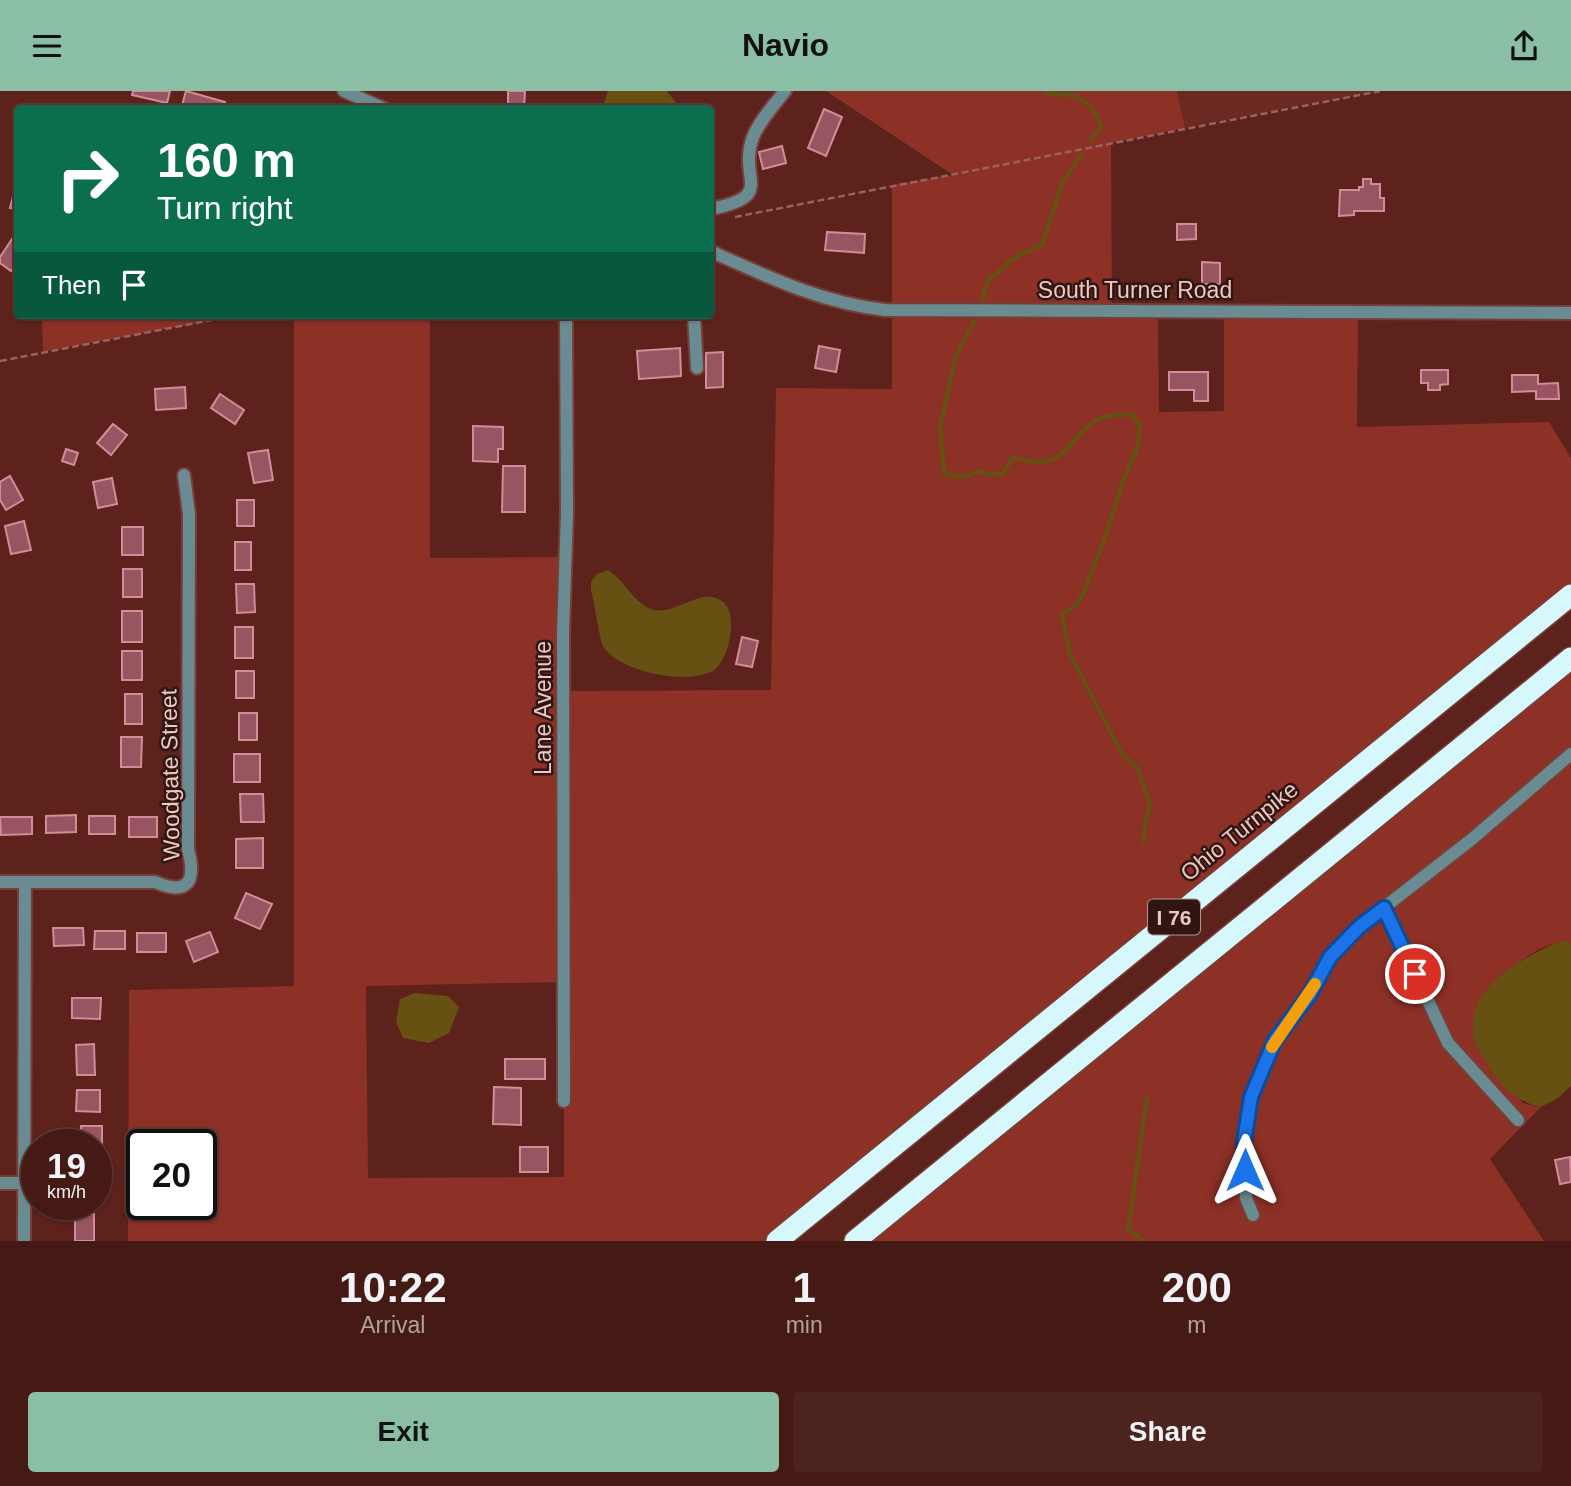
<!DOCTYPE html>
<style>
body{margin:0;font-family:Arial,sans-serif;background:#4c231d;color:#f1f3f6;height:100vh;display:flex;flex-direction:column;font-size:26px;white-space:nowrap}
*{box-sizing:border-box;margin:0}
p{font-size:23px;color:#b0a1a0}
.icon{flex:none;width:38px;height:38px;fill:none;stroke:currentColor;stroke-width:2;stroke-linecap:round;stroke-linejoin:round}
.map{position:relative;height:1150px;overflow:hidden}
.side{display:flex;flex-direction:column;background:#451a14;flex:1}
.side>*{flex:none}
.hud{position:absolute;left:14px;top:14px;width:700px;height:214px;border-radius:7px;box-shadow:0 2px 5px #0004,0 0 0 2px #5d3834;background:#0b6e4f;color:#fff;overflow:hidden}
.speed{position:absolute;left:21px;top:1038px;display:flex;gap:14px;font-size:35px;font-weight:700;text-align:center}
.speed>*{display:grid;place-content:center;width:91px;height:91px;border-radius:50%;background:#451a14;box-shadow:0 2px 5px #0004,0 0 0 2px #5d3834;line-height:1}
.speed small{font-size:18px;font-weight:400}
.speed .limit{border:4px solid #111;border-radius:10px;background:#fff;color:#111}
.pin{position:absolute;display:grid;place-items:center;width:60px;height:60px;color:#fff;margin:-30px;border:4px solid #fff;border-radius:50%;box-shadow:0 2px 7px #0007}
.me{position:absolute;width:77px;margin:-38px;rotate:0deg;stroke-linejoin:round;filter:drop-shadow(0 0 5px #0008)}
.turn{display:flex;align-items:center;gap:24px;height:147px;padding:0 28px;font-size:32px}
.turn .icon{width:91px;height:91px;stroke-width:2.5}
.turn b{display:block;font-size:49px;line-height:60px}
.then{display:flex;align-items:center;height:66px;padding:0 28px;background:#0003;gap:14px;font-size:26px}
.eta{display:flex;justify-content:space-evenly;align-items:center;height:119px;text-align:center}
.eta b{font-size:42px;font-weight:700;line-height:49px}
.primary-button{display:flex;gap:14px;margin-top:auto;padding:14px 28px}
.primary-button a{flex:1;height:80px;border-radius:7px;background:#8abfa5;color:#111;font-size:28px;font-weight:700;line-height:80px;text-align:center}
.primary-button a+a{background:#4c231d;color:#f1f3f6}
header{display:flex;justify-content:space-between;align-items:center;height:91px;padding:0 28px;background:#8abfa5;color:#111;font-size:32px;font-weight:700}
.map>svg:first-child{display:block}
</style>
<header><svg class="icon" aria-label="menu" viewBox="0 0 24 24"><path d="M4 6h16M4 12h16M4 18h16"/></svg>Navio<svg class="icon" aria-label="share" viewBox="0 0 24 24"><path d="M12 15V3M7 8l5-5 5 5M5 13v7h14v-7"/></svg></header>
<div class="map">
<svg width="1571" height="1150" viewBox="0 0 1571 1150">
<rect width="100%" height="100%" fill="#5c221b"/>
<!-- built -->
<polygon fill="#6b2921" points="1177,0 1380,0 1185,37"/>
<!-- green -->
<g fill="#8d3026" fill-rule="evenodd">
<path d="M826 0H1177L1185 37 1111 52 1112 220H1158L1159 321 1224 320V221H1358L1357 336 1549 331 1571 367V504L777 1150H128L129 899 294 895V224H430V467L565 466 564 600 771 599 776 297 892 298V94L953 84ZM564 891V1086L368 1087 366 895ZM142 1054H201V1113H142Z"/>
<polygon points="42,224 239,224 43,261"/>
<path d="M1571 567V852C1540 847 1500 885 1481 906L1522 1012 1541 1016 1490 1068 1544 1150H855Z"/>
</g>
<!-- water -->
<g fill="#665112">
<polygon points="608,0 667,0 680,17 602,17"/>
<path d="M608 479C625 490 633 511 651 518 674 527 701 493 723 511 739 523 729 569 714 579 689 595 621 581 604 557 599 549 595 512 591 500V491L597 483Z"/>
<path d="M1561 850 1571 852V995L1558 1007 1541 1016C1517 1011 1501 996 1488 975 1484 967 1478 959 1475 951 1473 947 1473 941 1473 935 1473 891 1526 865 1561 850Z"/>
<polygon points="415,902 448,905 459,916 449,942 429,952 403,947 396,931 400,908"/>
</g>
<g fill="none" stroke-linecap="round" stroke-linejoin="round">
<!-- stream -->
<g stroke="#665112" stroke-width="4.5">
<path d="M1045 0C1055 6 1064 2 1074 5 1087 9 1098 23 1101 36L1091 49"/>
<path d="M982 209 988 189C998 184 1002 177 1010 170 1019 163 1031 159 1042 154L1063 90 1082 63"/>
<path d="M974 231 956 265 940 336 944 382 953 385H967L978 380 988 383H1003L1012 367C1021 368 1032 371 1040 371 1065 371 1075 343 1093 331 1104 324 1119 323 1132 324L1140 334 1137 357 1123 390 1106 444 1084 501 1077 513 1062 524 1070 563 1121 661 1138 678 1150 714 1145 733 1144 751"/>
<polyline points="1144,1150 1128,1138 1147,1005"/>
</g>
</g>
<!-- building -->
<g fill="#975561" stroke="#d38c97" stroke-width="2">
<polygon points="133,0 170,0 167,12 132,4"/>
<polygon points="186,0 225,11 223,18 181,18"/>
<polygon points="508,0 525,0 524,18 508,18"/>
<polygon points="824,18 842,26 826,65 808,57"/>
<polygon points="782,55 786,72 763,78 759,61"/>
<polygon points="1363,88 1371,88 1371,93 1380,93 1380,107 1384,107 1384,120 1354,120 1354,124 1339,125 1340,99 1359,99 1359,96 1363,96"/>
<polygon points="15,98 18,98 18,118 10,117"/>
<polygon points="1177,133 1196,133 1196,148 1177,149"/>
<polygon points="827,141 865,143 864,162 825,159"/>
<polygon points="14,145 18,147 18,170 11,180 0,172 0,166"/>
<polygon points="1202,171 1220,172 1220,193 1202,193"/>
<polygon points="819,255 840,259 836,281 815,277"/>
<polygon points="680,257 681,285 639,288 637,260"/>
<polygon points="723,261 723,296 706,297 706,262"/>
<polygon points="1421,279 1448,279 1448,293 1440,294 1440,299 1428,299 1428,292 1421,292"/>
<polygon points="1169,281 1208,281 1208,310 1194,310 1194,299 1169,299"/>
<polygon points="1512,284 1538,284 1538,293 1558,292 1559,308 1536,308 1536,300 1512,301"/>
<polygon points="185,296 186,317 156,319 155,298"/>
<polygon points="220,303 244,319 235,333 211,317"/>
<polygon points="113,333 127,344 111,364 97,352"/>
<polygon points="473,335 503,336 503,358 498,358 498,371 473,370"/>
<polygon points="66,358 78,362 74,374 62,370"/>
<polygon points="268,359 273,389 254,392 248,362"/>
<polygon points="503,375 525,375 525,421 502,421"/>
<polygon points="10,385 23,409 6,419 0,409 0,391"/>
<polygon points="112,387 117,413 98,417 93,391"/>
<rect x="237" y="409" width="17" height="26"/>
<polygon points="24,430 31,459 11,463 5,435"/>
<rect x="122" y="436" width="21" height="28"/>
<rect x="235" y="451" width="16" height="28"/>
<rect x="123" y="478" width="19" height="28"/>
<polygon points="236,493 254,493 255,521 237,522"/>
<rect x="122" y="520" width="20" height="31"/>
<rect x="235" y="536" width="18" height="31"/>
<polygon points="742,546 758,550 752,576 736,573"/>
<rect x="122" y="560" width="20" height="29"/>
<rect x="236" y="580" width="18" height="27"/>
<rect x="125" y="603" width="17" height="30"/>
<rect x="239" y="622" width="18" height="27"/>
<polygon points="121,646 142,646 141,676 121,676"/>
<rect x="234" y="663" width="26" height="28"/>
<polygon points="240,703 263,703 264,731 241,731"/>
<polygon points="76,724 76,741 46,742 46,725"/>
<rect x="89" y="725" width="26" height="18"/>
<polygon points="0,726 32,726 32,743 1,744"/>
<rect x="129" y="726" width="28" height="20"/>
<polygon points="263,747 263,777 236,777 236,748"/>
<polygon points="246,802 272,813 260,838 235,827"/>
<polygon points="53,837 83,837 84,854 54,855"/>
<polygon points="95,840 125,840 125,858 94,858"/>
<polygon points="210,841 218,861 194,871 186,850"/>
<rect x="137" y="842" width="29" height="19"/>
<polygon points="72,907 101,907 100,928 72,927"/>
<polygon points="94,953 95,984 77,984 76,954"/>
<rect x="505" y="968" width="40" height="20"/>
<polygon points="494,996 521,997 521,1034 493,1033"/>
<polygon points="77,999 100,999 100,1021 76,1020"/>
<polygon points="81,1035 102,1035 102,1072 96,1072 96,1054 81,1054"/>
<rect x="520" y="1056" width="28" height="25"/>
<polygon points="1570,1066 1571,1091 1560,1093 1555,1069"/>
<rect x="75" y="1123" width="19" height="27"/>
</g>
<g fill="none" stroke-linecap="round" stroke-linejoin="round">
<defs>
<g id="minor">
<polyline points="344,0 385,18"/>
<path d="M710 118C778 105 737 88 753 46 760 29 774 14 785 0"/>
<path d="M710 160C768 186 822 212 885 219L1571 222"/>
<polyline points="694,224 697,277"/>
<path d="M0 791H155C190 806 196 788 188 758L189 423 184 384"/>
<polyline points="1384,817 1448,952 1518,1029"/>
<polyline points="564,1010 563,541 567,422 566,224"/>
<polyline points="0,1092 25,1092"/>
<polyline points="1253,1124 1246,1107 1244,1051 1251,1006 1275,949 1310,903 1330,866 1359,836 1472,748 1571,663"/>
<polyline points="24,1150 25,791"/>
</g>
<g id="highway">
<polyline points="777,1150 1571,504"/>
<polyline points="855,1150 1571,567"/>
</g>
</defs>
<!-- minor casing -->
<use href="#minor" stroke="#764039" stroke-width="16"/>
<!-- highway casing -->
<use href="#highway" stroke="#764039" stroke-width="24"/>
<!-- path -->
<g stroke="#95635d" stroke-width="2.5" stroke-dasharray="7 3.5" stroke-linecap="butt">
<polyline points="735,126 1380,0"/>
<polyline points="0,270 237,224"/>
</g>
<!-- minor -->
<use href="#minor" stroke="#698b91" stroke-width="12"/>
<!-- highway -->
<use href="#highway" stroke="#d6f7fc" stroke-width="21"/>
</g>
<g fill="none" stroke-linecap="round" stroke-linejoin="round">
<defs>
<polyline id="route" points="1245,1079 1244,1051 1251,1006 1275,949 1310,903 1330,866 1359,836 1384,817 1415,883"/>
</defs>
<!-- route casing -->
<use href="#route" stroke="#114b97" stroke-width="18"/>
<!-- route -->
<use href="#route" stroke="#1a73e8" stroke-width="12"/>
<!-- slow -->
<polyline stroke="#f59e0b" stroke-width="12" points="1272,956 1315,893"/>
</g>
<g text-anchor="middle" dominant-baseline="central" stroke-width="5" stroke-linejoin="round" paint-order="stroke">
<!-- shield labels -->
<rect fill="#301612" stroke="#b4938d" stroke-width="2" x="1148" y="808.5" width="52" height="35" rx="5"/>
<g font-size="21" font-weight="bold" fill="#edc8c2">
<text x="1174" y="826">I 76</text>
</g>
<!-- street labels -->
<g font-size="23" fill="#edc8c2" stroke="#301612">
<text x="1135" y="199">South Turner Road</text>
<text transform="translate(543 617) rotate(-90)">Lane Avenue</text>
<text transform="translate(170 684) rotate(-91)">Woodgate Street</text>
<text transform="translate(1239 740) rotate(-39)">Ohio Turnpike</text>
</g>
</g>
</svg>
<div class="speed"><div>19<small>km/h</small></div><div class="limit">20</div></div>
<div class="pin" style="left:1415px;top:883px;background:#d93025"><svg class="icon" aria-label="arrive" viewBox="0 0 24 24"><path d="M6 21V4h12l-3 4 3 4H6"/></svg></div>
<svg class="me" style="left:1245px;top:1079px" viewBox="-20 -20 40 40"><path d="M0-17L14 15 0 8-14 15z" fill="#1a73e8" stroke="#fff" stroke-width="4"/></svg>
<div class="hud">
<div class="turn"><svg class="icon" aria-label="right" viewBox="0 0 24 24"><path d="M7 20v-9h11M14 6l5 5-5 5"/></svg><div><b>160 m</b>Turn right</div></div>
<div class="then">Then<svg class="icon" aria-label="arrive" viewBox="0 0 24 24"><path d="M6 21V4h12l-3 4 3 4H6"/></svg></div>
</div>
</div>
<section class="side">
<div class="eta">
<div><b>10:22</b><p>Arrival</p></div>
<div><b>1</b><p>min</p></div>
<div><b>200</b><p>m</p></div>
</div>
<div class="primary-button"><a>Exit</a><a>Share</a></div>
</section>
